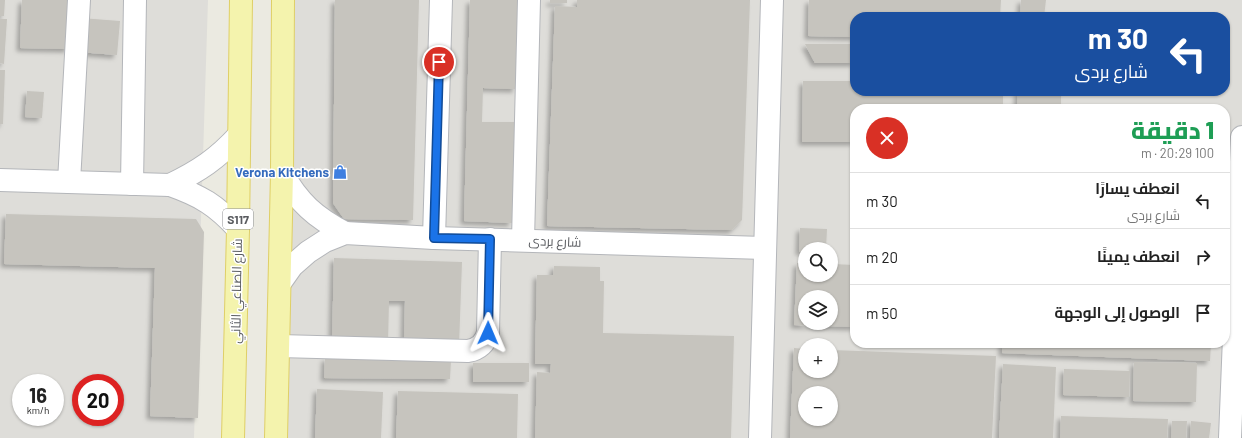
<!DOCTYPE html>
<html lang="ar">
<meta charset="utf-8">
<style>
body{margin:0;font-family:Barlow,Cairo,sans-serif;background:#f2f2f2;color:#222;direction:rtl;height:100vh;display:flex;flex-direction:column;font-size:15px;white-space:nowrap}
*{box-sizing:border-box;margin:0}
p{font-size:13px;color:#767676}
.icon{flex:none;width:22px;height:22px;fill:none;stroke:currentColor;stroke-width:2;stroke-linecap:round;stroke-linejoin:round}
.map{position:relative;flex:1;overflow:hidden;direction:ltr}
.details{position:absolute;left:850px;top:104px;width:380px;height:244px;display:flex;flex-direction:column;background:#fff;border-radius:16px;box-shadow:0 1px 3px #0004;direction:rtl}
.details>*{flex:none}
.guide{position:absolute;left:850px;top:12px;width:380px;height:84px;border-radius:16px;box-shadow:0 1px 3px #0004;direction:rtl;background:#1a4fa0;color:#fff;overflow:hidden}
.tools{position:absolute;left:798px;top:242px;display:grid;gap:8px}
.tools a{display:grid;place-items:center;width:40px;height:40px;border-radius:50%;background:#fff;box-shadow:0 1px 3px #0004;font-size:20px}
.speed{position:absolute;left:12px;top:374px;display:flex;gap:8px;font-size:20px;font-weight:700;text-align:center}
.speed>*{display:grid;place-content:center;width:52px;height:52px;border-radius:50%;background:#fff;box-shadow:0 1px 3px #0004;line-height:1}
.speed small{font-size:10px;font-weight:400}
.speed .limit{border:6px solid #d22;background:#fff;color:#111}
.pin{position:absolute;display:grid;place-items:center;width:34px;height:34px;color:#fff;margin:-17px;border:2px solid #fff;border-radius:50%;box-shadow:0 1px 4px #0007}
.me{position:absolute;width:44px;margin:-22px;rotate:1deg;stroke-linejoin:round;filter:drop-shadow(0 0 3px #0008)}
.turn{display:flex;align-items:center;gap:14px;height:84px;padding:0 16px;font-size:18px}
.turn .icon{width:52px;height:52px;stroke-width:2.5}
.turn b{display:block;font-size:28px;line-height:34px}
.round{display:grid;place-items:center;flex:none;width:42px;height:42px;border-radius:21px;background:#f2f2f2}
.head{display:flex;align-items:center;justify-content:space-between;height:68px;padding:0 16px}
h1{font-size:24px;font-weight:800;line-height:30px;color:#1e9e55}
ul{padding:0;list-style:none}
li{display:flex;align-items:center;gap:12px;height:56px;padding:0 16px;border-top:1px solid #e0e0e0}
li div{flex:1}
li b{display:block;font-size:15px}
li em{font-style:normal}
.map>svg:first-child{display:block}
</style>
<div class="map">
<svg width="1242" height="438" viewBox="0 0 1242 438">
<defs>
<filter id="shadow"><feDropShadow dx="-3.5" dy="3.5" stdDeviation="2" flood-color="#0004"/></filter>
</defs>
<rect width="100%" height="100%" fill="#ebeae1"/>
<!-- industrial -->
<g fill="#deddd9" fill-rule="evenodd">
<path d="M0 0H208L194 438H0ZM21 383H55V417H21ZM81 383H115V417H81Z"/>
<path d="M293 0H1242V438H287ZM855 17H1225V91H855ZM855 109H1225V343H855ZM805 249H831V275H805ZM805 297H831V323H805ZM805 345H831V371H805ZM805 393H831V419H805Z"/>
</g>
<!-- building -->
<g fill="#c6c4be" fill-rule="evenodd" filter="url(#shadow)">
<polygon points="0,0 5,0 4,16 0,16"/>
<polygon points="22,0 71,0 69,49 20,48"/>
<polygon points="335,0 419,0 413,220 344,219 333,203"/>
<polygon points="470,0 519,0 516,89 483,88 482,122 515,122 512,223 464,221"/>
<rect x="550" y="0" width="17" height="3"/>
<polygon points="577,0 750,0 742,220 732,230 547,226 555,6 577,7"/>
<polygon points="809,0 1001,0 1000,17 855,17 855,37 808,36"/>
<polygon points="1021,0 1046,0 1044,17 1020,17"/>
<polygon points="81,18 120,21 117,55 78,52"/>
<polygon points="0,19 7,19 4,64 0,63"/>
<polygon points="805,44 855,44 855,63 815,63"/>
<polygon points="0,70 5,70 3,124 0,124"/>
<polygon points="803,81 855,81 855,91 1003,91 1003,109 855,109 855,142 802,142"/>
<polygon points="27,91 44,92 42,118 25,117"/>
<polygon points="1018,91 1061,91 1061,109 1017,109"/>
<polygon points="6,214 196,219 204,232 198,418 150,416 155,268 4,264"/>
<polygon points="800,228 827,229 826,249 805,249 805,252 799,252"/>
<polygon points="334,258 462,262 459,346 404,344 405,301 389,301 388,344 332,342"/>
<path d="M797 263H805V275H831V264L855 265V327L794 325ZM805 297H831V323H805Z"/>
<polygon points="554,266 600,267 600,281 604,281 603,333 734,336 731,438 535,438 537,372 550,373 551,364 535,364 537,275 553,275"/>
<polygon points="1002,343 1211,343 1210,361 1002,353"/>
<path d="M794 348 805 349V371H831V350L996 356 992 438H790ZM805 393H831V419H805Z"/>
<polygon points="325,358 451,360 450,379 324,378"/>
<polygon points="1134,362 1197,363 1196,402 1133,401"/>
<rect x="473" y="363" width="56" height="19"/>
<polygon points="1003,364 1056,367 1053,438 999,438"/>
<polygon points="1064,369 1130,371 1129,397 1063,395"/>
<polygon points="317,389 383,392 381,438 315,438"/>
<polygon points="398,391 518,394 517,438 396,438"/>
<polygon points="1061,416 1168,419 1167,438 1060,438"/>
<polygon points="1172,421 1187,421 1186,438 1171,438"/>
<polygon points="1191,421 1211,423 1209,438 1190,438"/>
</g>
<g fill="none" stroke-linecap="round" stroke-linejoin="round">
<defs>
<g id="minor">
<path d="M282 173C299 203 315 217 345 233"/>
<path d="M0 180 170 185C201 196 216 205 238 229"/>
<polyline points="69,182 79,0"/>
<polyline points="132,184 135,0"/>
<path d="M170 185C199 171 217 159 239 135"/>
<polyline points="434,238 441,0"/>
<polyline points="523,240 529,0"/>
<polyline points="280,283 292,266 308,252 325,241 345,233 434,238 765,248"/>
<path d="M279 346 468 351C479 349 485 343 488 333L490 239"/>
<polyline points="760,438 772,0"/>
<polyline points="1230,438 1242,137"/>
</g>
<g id="major">
<polyline points="233,438 238,229 241,0"/>
<polyline points="276,438 282,173 283,0"/>
</g>
</defs>
<!-- minor casing -->
<use href="#minor" stroke="#b4b6ba" stroke-width="24"/>
<!-- major casing -->
<use href="#major" stroke="#dfcf66" stroke-width="24"/>
<!-- minor -->
<use href="#minor" stroke="#fff" stroke-width="22"/>
<!-- major -->
<use href="#major" stroke="#f4f3ad" stroke-width="22"/>
</g>
<g fill="none" stroke-linecap="round" stroke-linejoin="round">
<defs>
<polyline id="route" points="439,62 434,238 490,239 488,333"/>
</defs>
<!-- route casing -->
<use href="#route" stroke="#114b97" stroke-width="10"/>
<!-- route -->
<use href="#route" stroke="#1a73e8" stroke-width="7"/>
</g>
<!-- icons -->
<defs>
<symbol id="shop-bare" viewBox="-9 -9 18 18"><path d="M-5-2.5h2.3a2.7 3.5 0 0 1 5.4 0H5L5.5 6h-11ZM-1.5-2.5h3a1.5 2.3 0 0 0-3 0Z" fill="#3f7fe0" stroke="#fff" stroke-width="2.5" paint-order="stroke"/></symbol>
</defs>
<g fill-rule="evenodd">
<use href="#shop-bare" x="330" y="162" width="20" height="20"/>
</g>
<g text-anchor="middle" dominant-baseline="central" stroke-width="3" stroke-linejoin="round" paint-order="stroke">
<!-- shield labels -->
<rect fill="#fff" stroke="#8c8d90" stroke-width="1" x="223" y="209" width="30" height="20" rx="3"/>
<g font-size="12" font-weight="bold" fill="#5a5c60">
<text x="238" y="219">S117</text>
</g>
<!-- shop labels -->
<g font-size="13" font-weight="bold" fill="#366cbe" stroke="#fff" text-anchor="end">
<text x="329" y="172">Verona Kitchens</text>
</g>
<!-- street labels -->
<g font-size="13" fill="#5a5c60" stroke="#fff">
<text transform="translate(555 241) rotate(2)">شارع بردى</text>
<text transform="translate(236 291) rotate(-89)">شارع الصناعي الثاني</text>
</g>
</g>
</svg>
<div class="tools">
<a><svg class="icon" aria-label="search" viewBox="0 0 24 24"><circle cx="10" cy="10" r="6"/><path d="M15 15l6 6"/></svg></a>
<a><svg class="icon" aria-label="layers" viewBox="0 0 24 24"><path d="M12 4l9 5-9 5-9-5zM3 14l9 5 9-5"/></svg></a>
<a>+</a>
<a>−</a>
</div>
<div class="speed"><div>16<small>km/h</small></div><div class="limit">20</div></div>
<div class="pin" style="left:439px;top:62px;background:#d93025"><svg class="icon" aria-label="arrive" viewBox="0 0 24 24"><path d="M6 21V4h12l-3 4 3 4H6"/></svg></div>
<svg class="me" style="left:488px;top:333px" viewBox="-20 -20 40 40"><path d="M0-17L14 15 0 8-14 15z" fill="#1a73e8" stroke="#fff" stroke-width="4"/></svg>
<div class="guide">
<div class="turn"><svg class="icon" aria-label="left" viewBox="0 0 24 24"><path d="M17 20v-9H6M10 6l-5 5 5 5"/></svg><div><b>30 m</b>شارع بردى</div></div>
</div>
<section class="details">
<div class="head"><div><h1>1 دقيقة</h1><p>100 m · 20:29</p></div><a class="round" style="background:#d93025;color:#fff"><svg class="icon" aria-label="close" viewBox="0 0 24 24"><path d="M6 6l12 12M18 6L6 18"/></svg></a></div>
<ul>
<li><svg class="icon" aria-label="left" viewBox="0 0 24 24"><path d="M17 20v-9H6M10 6l-5 5 5 5"/></svg><div><b>انعطف يسارًا</b><p>شارع بردى</p></div><em>30 m</em></li>
<li><svg class="icon" aria-label="right" viewBox="0 0 24 24"><path d="M7 20v-9h11M14 6l5 5-5 5"/></svg><div><b>انعطف يمينًا</b></div><em>20 m</em></li>
<li><svg class="icon" aria-label="arrive" viewBox="0 0 24 24"><path d="M6 21V4h12l-3 4 3 4H6"/></svg><div><b>الوصول إلى الوجهة</b></div><em>50 m</em></li>
</ul>
</section>
</div>
